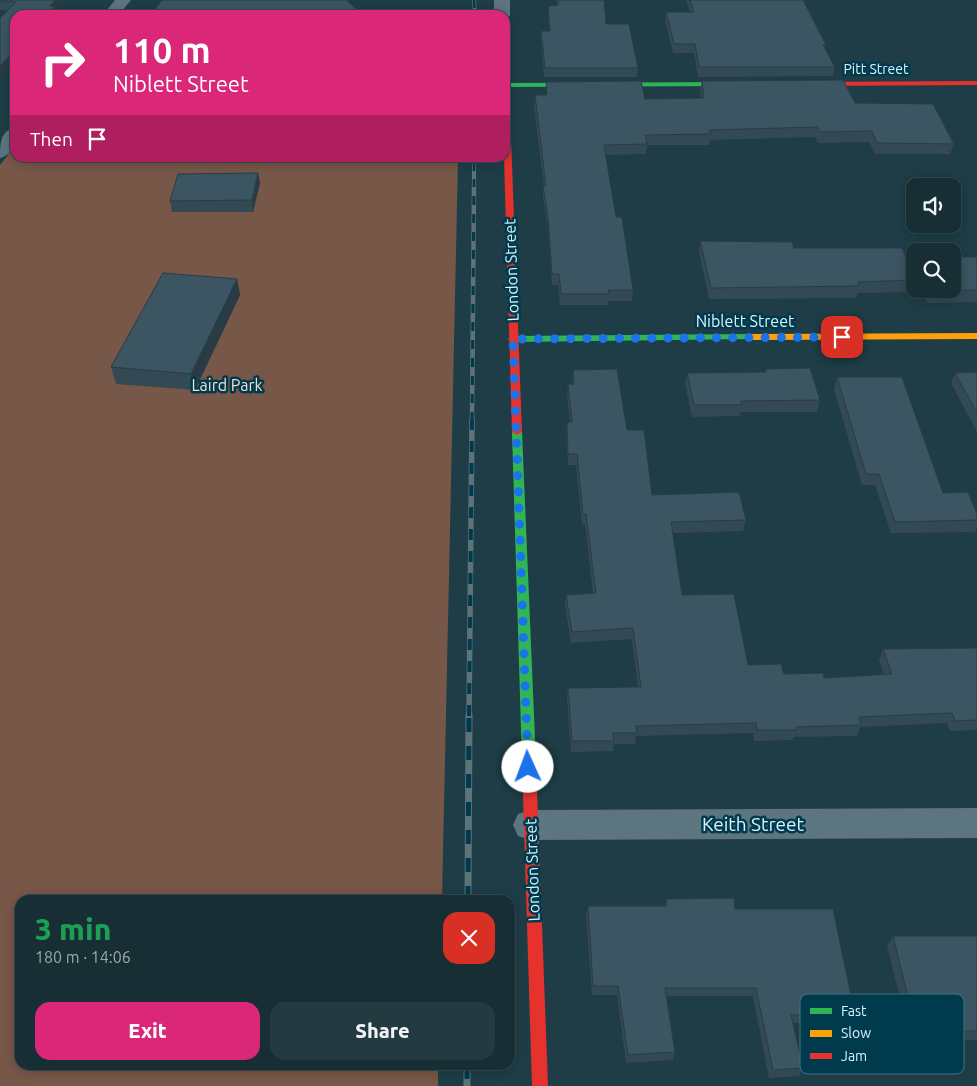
<!DOCTYPE html>
<meta charset="utf-8">
<style>
body{margin:0;font-family:Ubuntu,sans-serif;background:#233a40;color:#f1f3f6;height:100vh;display:flex;flex-direction:column;font-size:19px;white-space:nowrap}
*{box-sizing:border-box;margin:0}
p{font-size:16px;color:#9ea8ac}
.icon{flex:none;width:28px;height:28px;fill:none;stroke:currentColor;stroke-width:2;stroke-linecap:round;stroke-linejoin:round}
.map{position:relative;flex:1;overflow:hidden}
.side{position:absolute;left:15px;top:895px;width:500px;height:175px;display:flex;flex-direction:column;background:#162e34;border-radius:15px;box-shadow:0 2px 12px #0003,0 0 0 1px #354a4f}
.side>*{flex:none}
.guide{position:absolute;left:10px;top:10px;width:500px;height:152px;border-radius:15px;box-shadow:0 2px 12px #0003,0 0 0 1px #354a4f;background:#db2777;color:#fff;overflow:hidden}
.controls{position:absolute;left:906px;top:178px;display:grid;gap:10px}
.controls a{display:grid;place-items:center;width:55px;height:55px;border-radius:10px;background:#162e34;box-shadow:0 2px 12px #0003,0 0 0 1px #354a4f;font-size:25px}
.pin{position:absolute;display:grid;place-items:center;width:42px;height:42px;color:#fff;margin:-21px;border-radius:10px;box-shadow:0 2px 8px #0006}
.me{position:absolute;width:55px;margin:-28px;rotate:358deg;stroke-linejoin:round;filter:drop-shadow(0 0 4px #0008)}
.turn{display:flex;align-items:center;gap:18px;height:105px;padding:0 20px;font-size:22px}
.turn .icon{width:65px;height:65px;stroke-width:2.5}
.turn b{display:block;font-size:35px;line-height:42px}
.then{display:flex;align-items:center;height:48px;padding:0 20px;background:#0003;gap:10px;font-size:19px}
.round{display:grid;place-items:center;flex:none;width:52px;height:52px;border-radius:15px;background:#233a40}
.head{display:flex;align-items:center;justify-content:space-between;height:85px;padding:0 20px}
h1{font-size:30px;font-weight:800;line-height:38px;color:#1e9e55}
.action{display:flex;gap:10px;margin-top:auto;padding:10px 20px}
.action a{flex:1;height:58px;border-radius:15px;background:#db2777;color:#fff;font-size:20px;font-weight:800;line-height:58px;text-align:center}
.action a+a{background:#233a40;color:#f1f3f6}
.map>svg:first-child{display:block}
</style>
<div class="map">
<svg width="977" height="1086" viewBox="0 0 977 1086">
<rect width="100%" height="100%" fill="#1e3d46"/>
<!-- green -->
<polygon fill="#775748" points="15,146 15,158 458,158 442,900 20,900 20,1065 438,1065 438,1086 0,1086 0,165"/>
<g fill="none" stroke-linecap="round" stroke-linejoin="round">
<!-- street -->
<g fill="#5c757e" fill-rule="evenodd">
<polygon points="115,0 131,0 119,15 103,15"/>
<polygon points="494,0 510,0 510,15 508,18 505,19 505,15 494,15"/>
<path d="M15 127C15 141 15 154 0 158 0 144 0 131 15 127Z"/>
<polygon points="977,808 977,838 530,840 518,836 513,825 518,814 530,810"/>
</g>
<!-- fast -->
<g fill="#30b455" fill-rule="evenodd">
<polygon points="741,82 741,86 738,86 505,87 505,83"/>
<polygon points="750,334 753,335 753,339 513,342 508,339 513,336"/>
<polygon points="517,429 522,432 536,762 534,766 529,768 524,766 522,762 512,432"/>
</g>
<!-- slow -->
<polygon fill="#ff9f0a" fill-rule="evenodd" points="977,333 977,339 750,340 745,337 750,334"/>
<!-- jam -->
<g fill="#e5322d" fill-rule="evenodd">
<polygon points="977,81 977,85 809,86 805,84 809,82"/>
<polygon points="505,82 509,84 522,432 517,435 512,432 504,158"/>
<polygon points="529,756 534,758 536,762 548,1086 532,1086 522,762 524,758"/>
</g>
<defs>
<g id="rail-far3">
<polyline points="474,0 475,15"/>
<polyline points="474,187 474,158"/>
</g>
<polyline id="rail-far2" points="472,421 474,186"/>
<polyline id="rail-far1" points="469,716 472,420"/>
<g id="rail">
<polyline points="468,900 469,715"/>
<polyline points="467,1065 467,1086"/>
</g>
</defs>
<!-- rail-far3 casing -->
<use href="#rail-far3" stroke="#5b737b" stroke-width="4"/>
<!-- rail-far2 casing -->
<use href="#rail-far2" stroke="#5b737b" stroke-width="4.5"/>
<!-- rail-far1 casing -->
<use href="#rail-far1" stroke="#5b737b" stroke-width="5.5"/>
<!-- rail casing -->
<use href="#rail" stroke="#5b737b" stroke-width="7"/>
<!-- rail-far3 -->
<use href="#rail-far3" stroke="#003a4d" stroke-width="2.5" stroke-dasharray="8" stroke-linecap="butt"/>
<!-- rail-far2 -->
<use href="#rail-far2" stroke="#003a4d" stroke-width="3" stroke-dasharray="9" stroke-linecap="butt"/>
<!-- rail-far1 -->
<use href="#rail-far1" stroke="#003a4d" stroke-width="4" stroke-dasharray="11" stroke-linecap="butt"/>
<!-- rail -->
<use href="#rail" stroke="#003a4d" stroke-width="5" stroke-dasharray="14" stroke-linecap="butt"/>
</g>
<!-- wall -->
<g fill="#334954">
<polygon points="0,0 66,0 56,11 57,15 15,15 15,62 6,72 8,11 0,10"/>
<polygon points="556,0 604,0 606,24 638,68 637,77 544,77 541,40 541,31 549,31 548,14 548,6 557,5"/>
<polygon points="686,0 803,0 826,45 825,49 835,67 833,76 698,77 694,53 673,53 665,21 666,12 690,12"/>
<polygon points="702,81 855,103 954,144 950,154 875,154 869,142 818,143 815,137 710,140 709,145 647,145 646,154 605,155 616,217 633,290 632,301 608,301 608,305 560,305 558,285 552,285 548,228 543,197 543,186 544,186 534,106 535,95 546,95 546,82 645,99 701,98 700,91"/>
<polygon points="258,173 260,183 253,212 172,212 170,201"/>
<polygon points="700,241 794,248 915,277 915,286 913,292 858,293 856,298 709,299 699,252"/>
<polygon points="977,257 977,302 927,303 921,289 952,289"/>
<polygon points="915,259 915,275 912,268"/>
<polygon points="237,279 240,295 195,390 116,384 111,367"/>
<polygon points="765,369 820,400 817,412 741,412 740,416 692,417 685,384 687,373 764,373"/>
<polygon points="573,370 627,430 652,495 746,520 743,531 673,533 682,595 748,665 784,674 824,678 884,675 879,660 883,649 977,648 977,730 950,731 947,723 860,727 857,736 794,737 793,740 754,741 753,733 636,736 635,744 614,744 613,751 571,752 567,699 568,688 638,687 632,639 571,643 565,606 566,595 593,593 585,525 582,525 576,465 568,465 566,433 567,422 570,422 567,396 568,384 572,384"/>
<polygon points="977,372 977,432 951,383 955,373"/>
<polygon points="837,377 943,493 977,514 977,527 975,532 891,533 875,485 862,485 834,389"/>
<polygon points="666,899 735,909 855,1015 850,1023 793,1023 803,1068 799,1076 769,1078 753,996 667,996 675,1052 673,1060 626,1063 617,995 592,995 586,916 588,906 665,906"/>
<polygon points="893,936 977,936 977,1040 933,1040 930,1030 908,1030 887,946"/>
</g>
<!-- shaded-wall -->
<g fill="#293c45">
<polygon points="55,0 66,0 56,11 57,15 46,15 50,6"/>
<polygon points="15,50 15,62 0,79 0,66"/>
<polygon points="258,173 260,183 253,212 252,200"/>
<polygon points="237,279 240,295 195,390 191,374"/>
</g>
<!-- building -->
<g fill="#3b5562" stroke="#293c45">
<polygon points="0,0 55,0 50,6 55,6 46,15 15,15 15,50 0,66 0,18 16,2 0,1"/>
<polygon points="162,0 347,0 362,15 151,15"/>
<polygon points="558,0 604,0 606,24 629,24 638,68 545,68 541,31 550,31 548,6 558,5"/>
<polygon points="690,0 803,0 826,45 823,45 835,67 699,67 695,44 674,44 666,12 694,12"/>
<polygon points="843,80 855,103 933,104 954,144 877,143 872,131 820,132 817,127 709,130 711,134 645,135 647,144 604,145 616,217 622,217 633,290 608,290 609,294 561,294 559,274 552,274 548,217 543,186 546,186 535,95 547,95 546,82 641,81 645,99 704,98 702,81"/>
<polygon points="258,173 252,200 170,201 178,174"/>
<polygon points="700,241 792,242 794,248 902,248 915,277 915,280 858,282 859,286 711,288"/>
<polygon points="952,257 977,257 977,290 930,291 929,289 952,289"/>
<polygon points="163,273 237,279 191,374 111,367"/>
<polygon points="810,368 820,400 741,401 742,405 694,405 687,373 766,372 765,369"/>
<polygon points="617,369 627,430 644,430 652,495 739,492 746,520 671,522 682,595 734,594 748,665 781,664 784,674 823,673 824,678 892,674 883,649 977,648 977,720 955,721 952,713 859,717 861,725 796,727 797,730 757,730 756,723 636,726 637,733 613,733 614,741 572,741 568,688 641,687 633,628 572,632 566,595 596,593 586,514 583,514 577,454 568,454 567,422 572,422 568,384 574,384 573,370"/>
<polygon points="977,372 977,413 955,373"/>
<polygon points="837,377 902,377 943,493 968,492 977,514 977,520 895,522 879,474 866,474"/>
<polygon points="734,898 735,909 833,909 855,1015 791,1015 803,1068 773,1070 756,988 665,988 675,1052 628,1055 618,986 593,986 588,906 667,906 666,899"/>
<polygon points="893,936 977,936 977,1031 939,1031 936,1021 914,1021"/>
</g>
<g fill="none" stroke-linecap="round" stroke-linejoin="round">
<!-- route -->
<polyline stroke="#1a73e8" stroke-width="9" stroke-dasharray="0 16.2" points="528,767 513,339 842,337"/>
</g>
<g text-anchor="middle" dominant-baseline="central" stroke-width="5" stroke-linejoin="round" paint-order="stroke">
<!-- far-street labels -->
<g font-size="14" fill="#d9f3ff" stroke="#003a4d">
<text x="876" y="69">Pitt Street</text>
</g>
<!-- street labels -->
<g font-size="16" fill="#d9f3ff" stroke="#003a4d">
<text transform="translate(511 270) rotate(-92)">London Street</text>
<text x="745" y="321">Niblett Street</text>
<text transform="translate(532 870) rotate(-92)">London Street</text>
</g>
<!-- park labels -->
<g font-size="16" fill="#f2ddd4" stroke="#003a4d">
<text x="227" y="385">Laird Park</text>
</g>
<!-- near-street labels -->
<g font-size="19" fill="#d9f3ff" stroke="#003a4d">
<text x="753" y="824">Keith Street</text>
</g>
</g>
<!-- legend -->
<rect x="800" y="994" width="164" height="80" rx="8" fill="#003a4d" stroke="#417282" stroke-width="1"/>
<rect x="810" y="1008" width="22" height="6" fill="#30b455"/>
<rect x="810" y="1030" width="22" height="7" fill="#ff9f0a"/>
<rect x="810" y="1053" width="22" height="6" fill="#e5322d"/>
<g font-size="14" fill="#d9f3ff">
<text x="841" y="1016">Fast</text>
<text x="841" y="1038">Slow</text>
<text x="841" y="1061">Jam</text>
</g>
</svg>
<div class="controls">
<a><svg class="icon" aria-label="sound" viewBox="0 0 24 24"><path d="M4 9h4l5-4v14l-5-4H4zM17 9q2 3 0 6"/></svg></a>
<a><svg class="icon" aria-label="search" viewBox="0 0 24 24"><circle cx="10" cy="10" r="6"/><path d="M15 15l6 6"/></svg></a>
</div>
<div class="pin" style="left:842px;top:337px;background:#d93025"><svg class="icon" aria-label="arrive" viewBox="0 0 24 24"><path d="M6 21V4h12l-3 4 3 4H6"/></svg></div>
<svg class="me" style="left:528px;top:767px" viewBox="-20 -20 40 40"><circle r="19" fill="#fff"/><path d="M0-13L10 11 0 6-10 11z" fill="#1a73e8"/></svg>
<div class="guide">
<div class="turn"><svg class="icon" aria-label="right" viewBox="0 0 24 24"><path d="M7 20v-9h11M14 6l5 5-5 5"/></svg><div><b>110 m</b>Niblett Street</div></div>
<div class="then">Then<svg class="icon" aria-label="arrive" viewBox="0 0 24 24"><path d="M6 21V4h12l-3 4 3 4H6"/></svg></div>
</div>
<section class="side">
<div class="head"><div><h1>3 min</h1><p>180 m · 14:06</p></div><a class="round" style="background:#d93025;color:#fff"><svg class="icon" aria-label="close" viewBox="0 0 24 24"><path d="M6 6l12 12M18 6L6 18"/></svg></a></div>
<div class="action"><a>Exit</a><a>Share</a></div>
</section>
</div>
